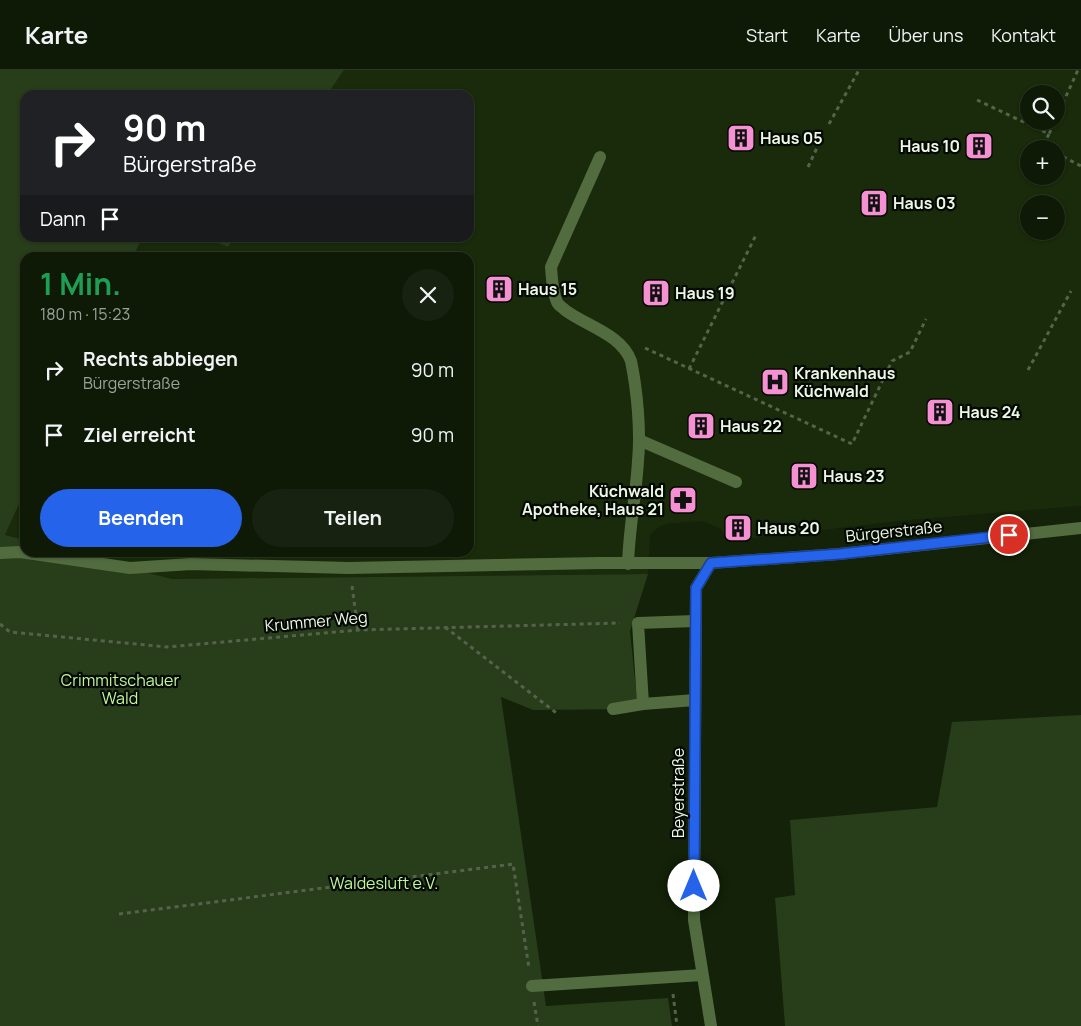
<!DOCTYPE html>
<html lang="de">
<meta charset="utf-8">
<style>
body{margin:0;font-family:Manrope,sans-serif;background:#172310;color:#f1f3f6;height:100vh;display:flex;flex-direction:column;font-size:19px;white-space:nowrap}
*{box-sizing:border-box;margin:0}
p{font-size:16px;color:#9ba19b}
.icon{flex:none;width:28px;height:28px;fill:none;stroke:currentColor;stroke-width:2;stroke-linecap:round;stroke-linejoin:round}
.map{position:relative;flex:1;overflow:hidden}
.details{position:absolute;left:20px;top:182px;width:454px;height:305px;display:flex;flex-direction:column;background:#0e1a06;border-radius:15px;box-shadow:0 1px 4px #0004,0 0 0 1px #2e3828}
.details>*{flex:none}
.hud{position:absolute;left:20px;top:20px;width:454px;height:152px;border-radius:15px;box-shadow:0 1px 4px #0004,0 0 0 1px #2e3828;background:#202124;color:#fff;overflow:hidden}
.fabs{position:absolute;left:1020px;top:15px;display:grid;gap:10px}
.fabs a{display:grid;place-items:center;width:45px;height:45px;border-radius:50%;background:#0e1a06;box-shadow:0 1px 4px #0004,0 0 0 1px #2e3828;font-size:25px}
.pin{position:absolute;display:grid;place-items:center;width:42px;height:42px;color:#fff;margin:-21px;border:2px solid #fff;border-radius:50%;box-shadow:0 1px 5px #0007}
.me{position:absolute;width:55px;margin:-28px;rotate:0deg;stroke-linejoin:round;filter:drop-shadow(0 0 4px #0008)}
.turn{display:flex;align-items:center;gap:18px;height:105px;padding:0 20px;font-size:22px}
.turn .icon{width:65px;height:65px;stroke-width:2.5}
.turn b{display:block;font-size:35px;line-height:42px}
.then{display:flex;align-items:center;height:48px;padding:0 20px;background:#0003;gap:10px;font-size:19px}
.round{display:grid;place-items:center;flex:none;width:52px;height:52px;border-radius:26px;background:#172310}
.head{display:flex;align-items:center;justify-content:space-between;height:85px;padding:0 20px}
h1{font-size:30px;font-weight:700;line-height:38px;color:#1e9e55}
.primary-button{display:flex;gap:10px;margin-top:auto;padding:10px 20px}
.primary-button a{flex:1;height:58px;border-radius:30px;background:#2563eb;color:#fff;font-size:20px;font-weight:700;line-height:58px;text-align:center}
.primary-button a+a{background:#172310;color:#f1f3f6}
ul{padding:0;list-style:none}
li{display:flex;align-items:center;gap:15px;height:65px;padding:0 20px}
li div{flex:1}
li b{display:block;font-size:19px}
li em{font-style:normal}
header{display:flex;align-items:center;gap:30px;box-sizing:border-box;height:70px;padding:0 25px;background:#0e1a06;border-bottom:1px solid #2e3828}
header strong{font-size:24px}
nav{display:flex;gap:28px;margin-inline-start:auto;font-size:18px}
.map>svg:first-child{display:block}
</style>
<header>
<strong>Karte</strong>
<nav><a>Start</a><a>Karte</a><a>Über uns</a><a>Kontakt</a></nav>
</header>
<div class="map">
<svg width="1081" height="956" viewBox="0 0 1081 956">
<rect width="100%" height="100%" fill="#132208"/>
<!-- built -->
<g fill="#192b0a" fill-rule="evenodd">
<path d="M344 0H1081V436L908 450 727 471 721 459 702 451 666 454 659 457 650 465 648 504 172 509 72 483 469 482V188L133 187 142 168H205L228 177 234 168H469V25H327ZM1029 24H1056V51H1029ZM1029 79H1056V106H1029ZM1029 134H1056V161H1029Z"/>
<polygon points="25,421 25,470 5,465"/>
</g>
<!-- green -->
<g fill="#283d19">
<polygon points="0,0 344,0 327,25 25,25 25,168 142,168 133,187 25,188 25,421 5,465 25,470 25,482 72,483 172,509 648,504 630,561 638,639 533,640 501,627 546,936 668,928 672,956 0,956"/>
<polygon points="205,168 234,168 228,177"/>
<polygon points="1081,645 1081,956 785,956 775,828 795,825 790,750 937,737 952,652"/>
</g>
<g fill="none" stroke-linecap="round" stroke-linejoin="round">
<!-- path -->
<g stroke="#56634c" stroke-width="3" stroke-dasharray="4 4" stroke-linecap="butt">
<polyline points="977,30 1049,64 1055,51"/>
<polyline points="1056,48 1078,0"/>
<polyline points="829,54 859,0"/>
<polyline points="1049,79 1043,76 1049,64"/>
<polyline points="1056,83 1081,96"/>
<polyline points="808,97 822,67"/>
<polyline points="645,278 852,374 892,291 910,282 926,249"/>
<polyline points="689,299 756,165"/>
<polyline points="1028,300 1071,221"/>
<polyline points="352,516 358,560"/>
<polyline points="0,554 10,562 167,577 358,560 620,553"/>
<polyline points="445,557 559,645"/>
<polyline points="119,844 513,794 529,898"/>
<polyline points="673,924 677,956"/>
<polyline points="534,932 538,956"/>
</g>
<!-- lane -->
<g stroke="#526c40" stroke-width="12">
<path d="M600 87 551 197C552 209 552 221 557 232 558 235 562 237 565 240 586 256 621 264 631 291 637 320 641 361 638 391 636 425 629 459 628 494"/>
<polyline points="639,370 736,412"/>
<polyline points="0,483 20,482 130,498 191,494 349,498 600,493 711,493"/>
<polyline points="643,634 638,553 695,551"/>
<polyline points="613,639 643,634 695,630"/>
<polyline points="532,916 702,905"/>
</g>
<!-- street -->
<polyline stroke="#526c40" stroke-width="12" points="711,956 694,850 696,518 711,493 839,484 1081,458"/>
</g>
<g fill="none" stroke-linecap="round" stroke-linejoin="round">
<defs>
<polyline id="route" points="694,816 696,518 711,493 840,484 1009,465"/>
</defs>
<!-- route casing -->
<use href="#route" stroke="#184099" stroke-width="12"/>
<!-- route -->
<use href="#route" stroke="#2563eb" stroke-width="9"/>
</g>
<!-- icons -->
<defs>
<symbol id="building-square" viewBox="-11 -11 22 22"><rect x="-9" y="-9" width="18" height="18" rx="4" fill="#f591d2" stroke="#040902"/><path d="M-4-6H4V6H1V3H-1V6H-4ZM-2.5-4.3h1.7v1.8h-1.7ZM.8-4.3h1.7v1.8H.8ZM-2.5-1h1.7V.8h-1.7ZM.8-1h1.7V.8H.8Z" fill="#111"/></symbol>
<symbol id="hospital-square" viewBox="-11 -11 22 22"><rect x="-9" y="-9" width="18" height="18" rx="4" fill="#f591d2" stroke="#040902"/><path d="M-5-5h3v3.5h4V-5h3V5h-3V1.5h-4V5h-3Z" fill="#111"/></symbol>
<symbol id="pharmacy-square" viewBox="-11 -11 22 22"><rect x="-9" y="-9" width="18" height="18" rx="4" fill="#f591d2" stroke="#040902"/><path d="M-2-6h4v4h4v4h-4v4h-4v-4h-4v-4h4Z" fill="#111"/></symbol>
</defs>
<g fill-rule="evenodd">
<use href="#building-square" x="725" y="52" width="32" height="32"/>
<use href="#building-square" x="963" y="60" width="32" height="32"/>
<use href="#building-square" x="858" y="117" width="32" height="32"/>
<use href="#building-square" x="483" y="203" width="32" height="32"/>
<use href="#building-square" x="640" y="207" width="32" height="32"/>
<use href="#hospital-square" x="759" y="296" width="32" height="32"/>
<use href="#building-square" x="924" y="326" width="32" height="32"/>
<use href="#building-square" x="685" y="340" width="32" height="32"/>
<use href="#building-square" x="788" y="390" width="32" height="32"/>
<use href="#pharmacy-square" x="667" y="414" width="32" height="32"/>
<use href="#building-square" x="722" y="442" width="32" height="32"/>
</g>
<g text-anchor="middle" dominant-baseline="central" stroke-width="4.5" stroke-linejoin="round" paint-order="stroke">
<!-- poi labels -->
<g font-size="16" font-weight="bold" fill="#edf7e7" stroke="#040902" text-anchor="start">
<text x="760" y="68">Haus 05</text>
<text x="960" y="76" text-anchor="end">Haus 10</text>
<text x="893" y="133">Haus 03</text>
<text x="518" y="219">Haus 15</text>
<text x="675" y="223">Haus 19</text>
<text x="794" y="303">Krankenhaus<tspan x="794" dy="18">Küchwald</tspan></text>
<text x="959" y="342">Haus 24</text>
<text x="720" y="356">Haus 22</text>
<text x="823" y="406">Haus 23</text>
<text x="664" y="421" text-anchor="end">Küchwald<tspan x="664" dy="18">Apotheke, Haus 21</tspan></text>
<text x="757" y="458">Haus 20</text>
</g>
<!-- street labels -->
<g font-size="16" fill="#edf7e7" stroke="#040902">
<text transform="translate(894 461) rotate(-6)">Bürgerstraße</text>
<text transform="translate(316 551) rotate(-5)">Krummer Weg</text>
<text transform="translate(678 723) rotate(-90)">Beyerstraße</text>
</g>
<!-- park labels -->
<g font-size="16" fill="#c0f89b" stroke="#040902">
<text x="120" y="610">Crimmitschauer<tspan x="120" dy="18">Wald</tspan></text>
<text x="384" y="813">Waldesluft e.V.</text>
</g>
</g>
</svg>
<div class="fabs">
<a><svg class="icon" aria-label="search" viewBox="0 0 24 24"><circle cx="10" cy="10" r="6"/><path d="M15 15l6 6"/></svg></a>
<a>+</a>
<a>−</a>
</div>
<div class="pin" style="left:1009px;top:465px;background:#d93025"><svg class="icon" aria-label="arrive" viewBox="0 0 24 24"><path d="M6 21V4h12l-3 4 3 4H6"/></svg></div>
<svg class="me" style="left:694px;top:816px" viewBox="-20 -20 40 40"><circle r="19" fill="#fff"/><path d="M0-13L10 11 0 6-10 11z" fill="#2563eb"/></svg>
<div class="hud">
<div class="turn"><svg class="icon" aria-label="right" viewBox="0 0 24 24"><path d="M7 20v-9h11M14 6l5 5-5 5"/></svg><div><b>90 m</b>Bürgerstraße</div></div>
<div class="then">Dann<svg class="icon" aria-label="arrive" viewBox="0 0 24 24"><path d="M6 21V4h12l-3 4 3 4H6"/></svg></div>
</div>
<section class="details">
<div class="head"><div><h1>1 Min.</h1><p>180 m · 15:23</p></div><a class="round"><svg class="icon" aria-label="close" viewBox="0 0 24 24"><path d="M6 6l12 12M18 6L6 18"/></svg></a></div>
<ul>
<li><svg class="icon" aria-label="right" viewBox="0 0 24 24"><path d="M7 20v-9h11M14 6l5 5-5 5"/></svg><div><b>Rechts abbiegen</b><p>Bürgerstraße</p></div><em>90 m</em></li>
<li><svg class="icon" aria-label="arrive" viewBox="0 0 24 24"><path d="M6 21V4h12l-3 4 3 4H6"/></svg><div><b>Ziel erreicht</b></div><em>90 m</em></li>
</ul>
<div class="primary-button"><a>Beenden</a><a>Teilen</a></div>
</section>
</div>
